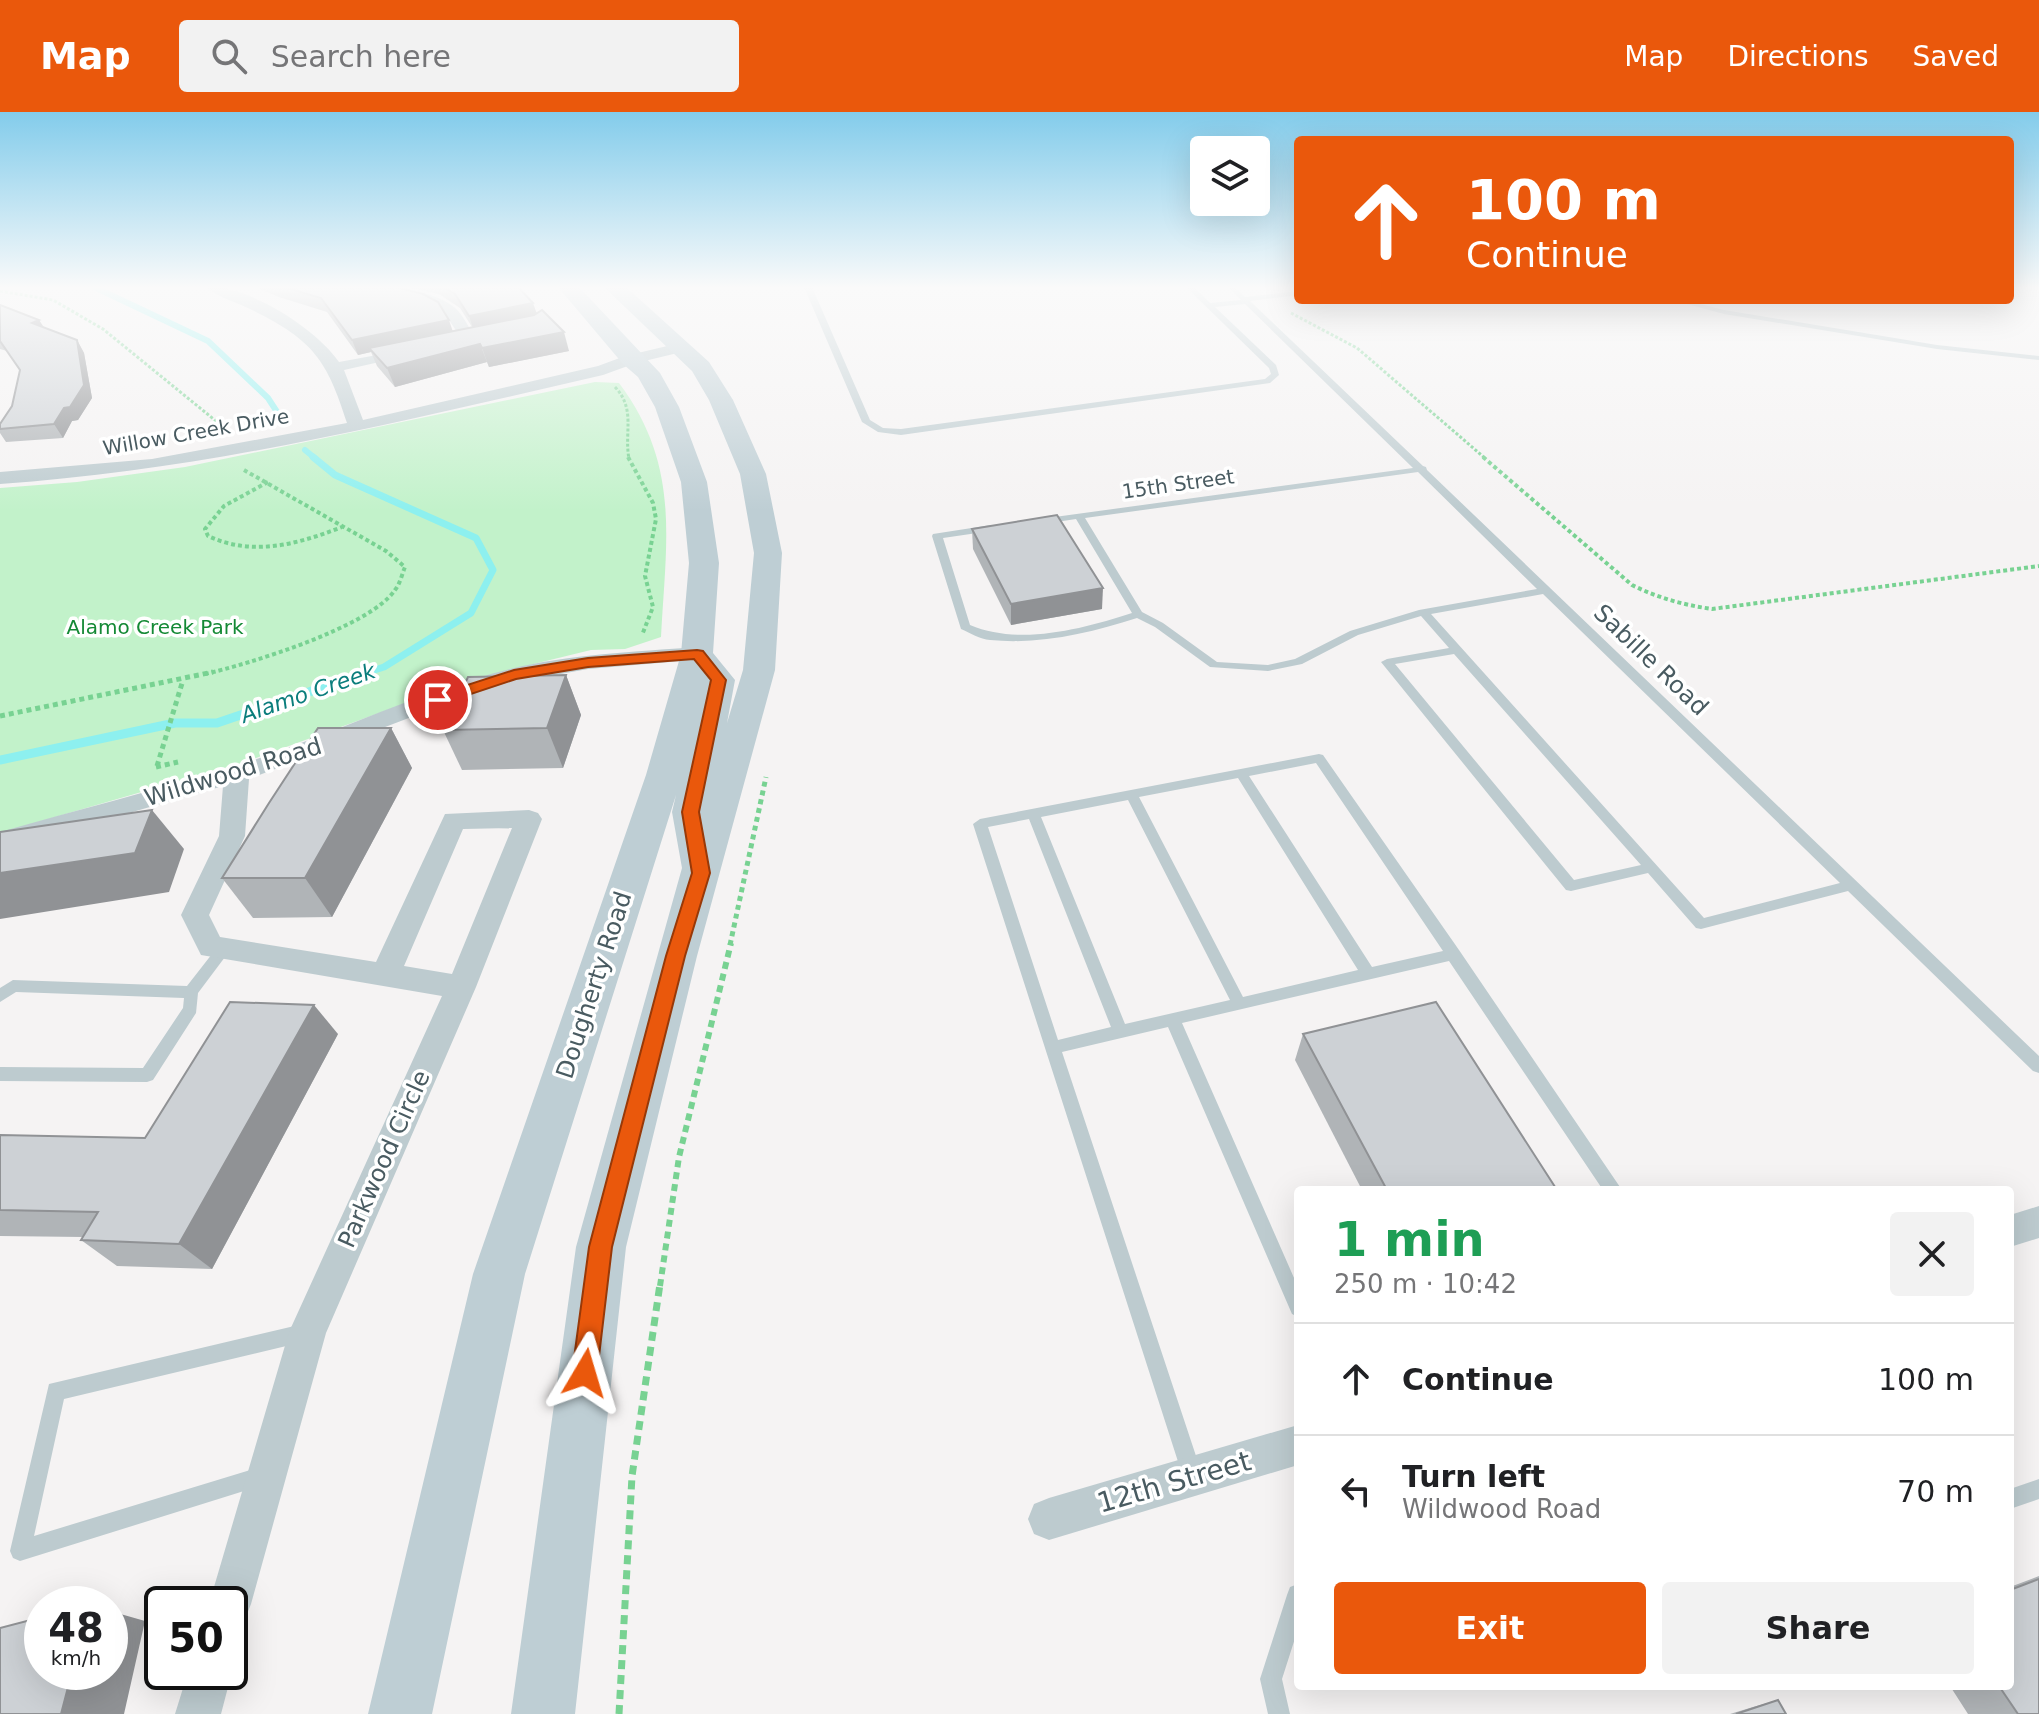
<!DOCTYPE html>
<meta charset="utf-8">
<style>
body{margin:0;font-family:"DejaVu Sans",sans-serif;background:#f2f2f2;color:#202124;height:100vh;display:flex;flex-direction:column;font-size:30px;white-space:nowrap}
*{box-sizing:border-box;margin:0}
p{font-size:26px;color:#757577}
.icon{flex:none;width:44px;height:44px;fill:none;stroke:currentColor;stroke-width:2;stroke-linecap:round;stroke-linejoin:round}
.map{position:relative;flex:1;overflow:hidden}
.details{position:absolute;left:1294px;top:1074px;width:720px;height:504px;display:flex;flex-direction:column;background:#fff;border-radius:8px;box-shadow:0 8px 32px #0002}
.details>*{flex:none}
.guide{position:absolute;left:1294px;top:24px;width:720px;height:168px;border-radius:8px;box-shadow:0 8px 32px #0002;background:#ea580c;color:#fff;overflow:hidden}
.tools{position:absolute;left:1190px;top:24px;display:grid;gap:16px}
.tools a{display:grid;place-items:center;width:80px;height:80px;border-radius:8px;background:#fff;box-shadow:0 8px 32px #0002;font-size:40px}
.speed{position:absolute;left:24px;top:1474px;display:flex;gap:16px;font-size:40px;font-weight:700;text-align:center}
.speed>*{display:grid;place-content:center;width:104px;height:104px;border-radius:50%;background:#fff;box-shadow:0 8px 32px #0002;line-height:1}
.speed small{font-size:20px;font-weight:400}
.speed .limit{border:4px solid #111;border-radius:12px;background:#fff;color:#111}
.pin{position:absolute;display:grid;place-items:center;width:68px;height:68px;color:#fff;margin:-34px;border:4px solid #fff;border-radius:50%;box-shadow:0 2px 8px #0007}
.me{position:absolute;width:88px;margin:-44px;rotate:7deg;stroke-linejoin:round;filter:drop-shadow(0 0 6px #0008)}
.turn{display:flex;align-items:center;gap:28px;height:168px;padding:0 40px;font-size:36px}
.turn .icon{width:104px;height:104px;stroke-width:2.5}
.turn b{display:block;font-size:56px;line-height:68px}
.round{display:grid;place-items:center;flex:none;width:84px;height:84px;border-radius:8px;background:#f2f2f2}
.headline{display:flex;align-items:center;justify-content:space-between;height:136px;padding:0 40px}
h1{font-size:48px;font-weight:700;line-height:60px;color:#1e9e55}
.cta{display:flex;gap:16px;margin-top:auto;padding:16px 40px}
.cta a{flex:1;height:92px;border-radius:8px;background:#ea580c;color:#fff;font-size:32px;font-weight:700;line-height:92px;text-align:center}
.cta a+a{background:#f2f2f2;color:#202124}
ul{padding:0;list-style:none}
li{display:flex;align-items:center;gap:24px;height:112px;padding:0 40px;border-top:2px solid #e0e0e0}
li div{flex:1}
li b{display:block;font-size:30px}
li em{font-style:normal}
header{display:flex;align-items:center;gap:48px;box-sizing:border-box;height:112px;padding:0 40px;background:#ea580c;color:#fff}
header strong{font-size:38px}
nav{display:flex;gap:44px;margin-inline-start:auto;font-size:28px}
.search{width:560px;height:72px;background:#f2f2f2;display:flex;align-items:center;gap:20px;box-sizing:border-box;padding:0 28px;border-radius:8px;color:#757577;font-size:30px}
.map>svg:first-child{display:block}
</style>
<header>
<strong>Map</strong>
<div class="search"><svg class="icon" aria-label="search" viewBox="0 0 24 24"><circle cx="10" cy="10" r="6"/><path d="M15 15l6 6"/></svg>Search here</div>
<nav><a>Map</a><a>Directions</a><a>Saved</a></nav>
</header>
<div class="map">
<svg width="2039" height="1602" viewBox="0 0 2039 1602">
<rect width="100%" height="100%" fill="#f5f3f3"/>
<!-- green -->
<path fill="#c2f2ca" d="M595 270 619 271C681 354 666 428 661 525L625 537 591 538 472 567 245 650 0 721V376L77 370 185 355Z"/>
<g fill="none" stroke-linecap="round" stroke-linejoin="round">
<!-- stream-far2 -->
<g stroke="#8df0ef" stroke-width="6">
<polyline points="94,175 208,229 268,286 279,303"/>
<polyline points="305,338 316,347"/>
</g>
<!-- stream-far1 -->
<polyline stroke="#8df0ef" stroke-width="7" points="313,345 335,363 476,426 493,458 471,501 384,555 362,562"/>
<!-- stream -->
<polyline stroke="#8df0ef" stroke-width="9" points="0,648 175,611 217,611 368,560"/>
<!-- path-far4 -->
<g stroke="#78d292" stroke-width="3" stroke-dasharray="3 2" stroke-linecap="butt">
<polyline points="0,179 53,188 103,217 227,318"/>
<polyline points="1291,201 1357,236 1486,347"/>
<path d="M615 275C636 297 624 320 629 347"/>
</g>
<!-- path-far3 -->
<g stroke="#78d292" stroke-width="4" stroke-dasharray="4 3" stroke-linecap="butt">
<polyline points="628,345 653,391 656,407 645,464 653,495 642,523"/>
<path d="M1483 345 1632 473C1658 486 1684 493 1712 497L2039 454"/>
<path d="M268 370 224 394 205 417 208 424C253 445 298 432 342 415"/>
<path d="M205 562C249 552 370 515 395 478 400 472 402 462 405 455L386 439 244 358"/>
</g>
<!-- path-far2 -->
<g stroke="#78d292" stroke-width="5" stroke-dasharray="5 4" stroke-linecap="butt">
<polyline points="0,604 213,560"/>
<polyline points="157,654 183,568"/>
<polyline points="156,655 178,650"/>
<polyline points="730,833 766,665"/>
</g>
<!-- path-far1 -->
<polyline stroke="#78d292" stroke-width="6" stroke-dasharray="7 5" stroke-linecap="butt" points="660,1174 679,1045 731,831"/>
<!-- path -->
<polyline stroke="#78d292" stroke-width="7" stroke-dasharray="9 6" stroke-linecap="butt" points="619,1602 632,1364 660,1172"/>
<!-- lane -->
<g fill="#bdcbcf" fill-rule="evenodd">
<path d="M804 175H812L870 308 883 316 901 317 1265 267 1271 262 1269 256 1186 175H1194L1210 191 1241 188 1228 175H1235L1245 185 1298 179V183L1250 189 1423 354 1426 355 1427 358 2039 944V961L2033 959 1848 779 1701 817 1696 816 1648 761 1571 779 1566 778 1381 550 1387 547 1449 536 1421 504 1358 523 1302 552 1268 559 1210 555 1155 515 1137 506C1090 521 1040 533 990 528 980 527 970 521 961 517L932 424 933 422 991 413 996 416 991 419 943 426 970 513C1020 534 1082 517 1132 501L1076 407 1043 412 1038 409 1040 407 1413 356 1245 192 1215 195 1276 253 1279 263 1270 271 901 323 878 320 862 310ZM1418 360 1537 477 1419 498 1350 519 1295 547 1268 553 1217 550 1163 511 1142 500 1085 406ZM1543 482 1840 771 1704 806 1431 502ZM1454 542 1641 753 1574 768 1395 552Z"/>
<polygon points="1672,188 1685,188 1724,198 1937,233 2039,244 2039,248 1937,237 1724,202"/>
<path d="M1319 642 1323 643 1459 838 1622 1078H1603L1449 849 1182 911 1298 1175V1205L1292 1202 1168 915 1062 940 1202 1362 1199 1369 1192 1372 1185 1369 1182 1362 973 712 980 707ZM1316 651 1443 839 1372 855 1249 664ZM1238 666 1358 858 1243 885 1139 685ZM1128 688 1230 888 1125 912 1041 705ZM1029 707 1111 915 1058 928 988 715Z"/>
<polygon points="224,831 229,833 231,837 198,881 196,901 153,968 147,970 0,969 0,955 143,956 183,896 184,886 16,880 0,890 0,876 13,868 187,874 219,833"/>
<polygon points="303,1212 310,1214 312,1221 310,1228 303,1230 64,1287 34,1424 263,1354 270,1357 273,1364 270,1371 20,1449 13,1446 10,1439 49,1272"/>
<polygon points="2039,1367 2039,1387 2010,1397 2010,1377"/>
<polygon points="1298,1472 1298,1517 1282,1567 1290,1602 1268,1602 1260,1567 1287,1483 1290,1475"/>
</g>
<!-- street -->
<g fill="#bdcbcf" fill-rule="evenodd">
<path d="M206 175C246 172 316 216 339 250L415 236V242L344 258 363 308 598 254 625 244 680 231 688 236 686 239 636 251 603 263C403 309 206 358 0 372V360L152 347 347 311C327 247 312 227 250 197 236 190 217 185 206 175Z"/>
<path d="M370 175C394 173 434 179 454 195 463 202 469 217 476 226L468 231 463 229 445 202 429 193Z"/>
<path d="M697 535 708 542 705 547 588 557 516 570 469 583 249 667 245 724 209 803 220 825 376 850 445 702 529 698 538 701 542 707 476 875 326 1221 251 1492 245 1507 230 1513V1492H209L289 1220 442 884 201 843 181 803 219 724 223 674 0 738V720C76 698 153 679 229 656 324 627 413 581 510 557 571 542 634 540 697 535ZM512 716 452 862 404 854 463 717Z"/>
<polygon points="2039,1094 2039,1126 2010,1135 2010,1103"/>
<polygon points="1298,1313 1298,1353 1049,1428 1034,1422 1028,1407 1034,1392 1049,1386"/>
<polygon points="230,1555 232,1560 221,1602 175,1602 188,1560 230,1560"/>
</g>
<!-- secondary -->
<polygon fill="#beced4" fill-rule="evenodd" points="558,175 579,175 660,261 679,295 707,370 719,451 713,541 735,568 727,611 743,558 754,441 740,362 709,288 692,259 604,175 626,175 709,250 733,288 766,362 782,441 775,558 697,844 626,1135 575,1602 511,1602 576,1135 682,756 672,700 676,683 525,1162 432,1602 368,1602 473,1162 646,663 681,542 689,451 681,370 655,295 638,265 623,252"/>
</g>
<!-- wall -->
<g fill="#b0b4b7">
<polygon points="255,175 396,175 453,219 472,215 460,196 439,182 406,175 518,175 537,201 569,239 489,255 487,250 395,275 377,254 371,240 358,243 327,200 279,185"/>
<polygon points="0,193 39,208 43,215 77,228 84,241 92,286 78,308 72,309 63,326 6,330 0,321 0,312 12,294 20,258 7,239 0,237"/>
<polygon points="972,417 1102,497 1011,513 973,437"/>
<polygon points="566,563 581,603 563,656 462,658 443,618"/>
<polygon points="391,616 412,656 332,805 253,806 222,766"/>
<polygon points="338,922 212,1157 117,1154 81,1128 83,1125 0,1124 0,1023 145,1026"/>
<polygon points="1303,922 1557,1078 1362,1078 1295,948"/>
<polygon points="2039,1464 2039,1602 1968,1602 1950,1574 2010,1574 2010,1475"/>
<polygon points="1778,1588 1786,1602 1730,1602 1753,1595"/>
</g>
<!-- shaded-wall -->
<g fill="#909295">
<polygon points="533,191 538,205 474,219 469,204"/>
<polygon points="39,208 47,220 32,211"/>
<polygon points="449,208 454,223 369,236 371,240 358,243 352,228"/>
<polygon points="564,220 569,239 489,255 482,236"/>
<polygon points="77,228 84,241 92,286 78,308 72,309 63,326 54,312"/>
<polygon points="480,232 487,250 395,275 387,256"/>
<polygon points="1103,476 1102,497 1011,513 1011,492"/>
<polygon points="566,563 581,603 563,656 547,616"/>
<polygon points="391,616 412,656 332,805 305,766"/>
<polygon points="152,698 184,737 169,780 0,807 0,761"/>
<polygon points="314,893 338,922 212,1157 179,1132"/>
<polygon points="110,1499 145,1509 124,1602 61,1602 72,1560 110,1560"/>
</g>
<!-- building -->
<g fill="#cdd1d5" stroke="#909295" stroke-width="2">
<polygon points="284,175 396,175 423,182 438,190 449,208 352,228 321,186"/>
<polygon points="443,175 518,175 533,191 469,204 455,182"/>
<polygon points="0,193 39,208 32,211 77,228 84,273 70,295 64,296 54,312 0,317 0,312 12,294 20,258 0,229"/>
<polygon points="542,198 564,220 482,236 480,232 387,256 369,236 534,203"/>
<polygon points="1057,403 1103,476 1011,492 972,417"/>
<polygon points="566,563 547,616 443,618 468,565"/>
<polygon points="318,616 391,616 305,766 222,766 269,691"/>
<polygon points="152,698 135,741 0,761 0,720"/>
<polygon points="230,890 314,893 179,1132 81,1128 98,1100 0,1098 0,1023 145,1026"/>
<polygon points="1436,890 1557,1078 1387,1078 1303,922"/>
<polygon points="2039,1467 2039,1602 2018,1602 1999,1574 2010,1574 2010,1478"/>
<polygon points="42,1505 42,1560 72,1560 61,1602 0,1602 0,1516"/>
<polygon points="1778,1588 1786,1602 1736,1602"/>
</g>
<!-- sky -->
<linearGradient id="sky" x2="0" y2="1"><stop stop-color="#83cceb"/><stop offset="0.44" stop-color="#fafafa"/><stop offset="1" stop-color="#fafafa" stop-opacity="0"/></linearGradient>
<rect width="2039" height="399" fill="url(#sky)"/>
<!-- route -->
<polygon fill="#ea580c" stroke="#983908" stroke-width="2" points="697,538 703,539 726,568 699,700 710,761 685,844 612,1135 597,1261 593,1270 585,1273 576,1270 572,1261 589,1135 666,844 692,761 682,700 711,568 694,547 588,555 516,567 438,593 431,588 433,584 514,558 588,546"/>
<g text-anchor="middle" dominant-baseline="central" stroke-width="7" stroke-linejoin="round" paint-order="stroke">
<!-- far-street labels -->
<g font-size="20" fill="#495b61" stroke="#fff">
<text transform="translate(196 320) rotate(-10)">Willow Creek Drive</text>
<text transform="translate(1178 372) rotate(-8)">15th Street</text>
</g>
<!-- far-park labels -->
<g font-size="20" fill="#148935" stroke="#fff">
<text x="155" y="515">Alamo Creek Park</text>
</g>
<!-- far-water labels -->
<g font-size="22" font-style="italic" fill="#0a7d7c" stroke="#fff">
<text transform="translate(308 581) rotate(-19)">Alamo Creek</text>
</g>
<!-- street labels -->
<g font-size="24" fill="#495b61" stroke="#fff">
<text transform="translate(1651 548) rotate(44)">Sabille Road</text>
<text transform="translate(233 660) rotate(-17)">Wildwood Road</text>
<text transform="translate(594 873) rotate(-72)">Dougherty Road</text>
<text transform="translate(384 1047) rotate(-66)">Parkwood Circle</text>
</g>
<!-- near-street labels -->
<g font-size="28" fill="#495b61" stroke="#fff">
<text transform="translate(1174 1370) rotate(-16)">12th Street</text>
</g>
</g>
</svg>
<div class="tools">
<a><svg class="icon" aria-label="layers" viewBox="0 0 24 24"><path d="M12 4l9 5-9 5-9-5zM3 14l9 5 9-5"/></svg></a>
</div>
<div class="speed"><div>48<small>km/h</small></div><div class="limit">50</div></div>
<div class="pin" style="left:438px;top:588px;background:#d93025"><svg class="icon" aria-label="arrive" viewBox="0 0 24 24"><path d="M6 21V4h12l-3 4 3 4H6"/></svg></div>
<svg class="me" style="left:585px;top:1261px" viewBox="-20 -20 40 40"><path d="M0-17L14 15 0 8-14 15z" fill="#ea580c" stroke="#fff" stroke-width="4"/></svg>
<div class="guide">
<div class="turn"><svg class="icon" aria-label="ahead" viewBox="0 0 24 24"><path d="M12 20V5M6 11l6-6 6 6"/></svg><div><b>100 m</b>Continue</div></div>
</div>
<section class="details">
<div class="headline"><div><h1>1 min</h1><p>250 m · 10:42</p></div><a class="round"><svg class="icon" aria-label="close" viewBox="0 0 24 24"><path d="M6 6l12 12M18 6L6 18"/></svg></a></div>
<ul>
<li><svg class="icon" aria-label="ahead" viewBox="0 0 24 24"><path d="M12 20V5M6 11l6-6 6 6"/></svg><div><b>Continue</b></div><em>100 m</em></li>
<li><svg class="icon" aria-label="left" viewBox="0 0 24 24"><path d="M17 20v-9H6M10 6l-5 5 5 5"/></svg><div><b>Turn left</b><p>Wildwood Road</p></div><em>70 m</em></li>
</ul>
<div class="cta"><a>Exit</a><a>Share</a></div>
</section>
</div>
